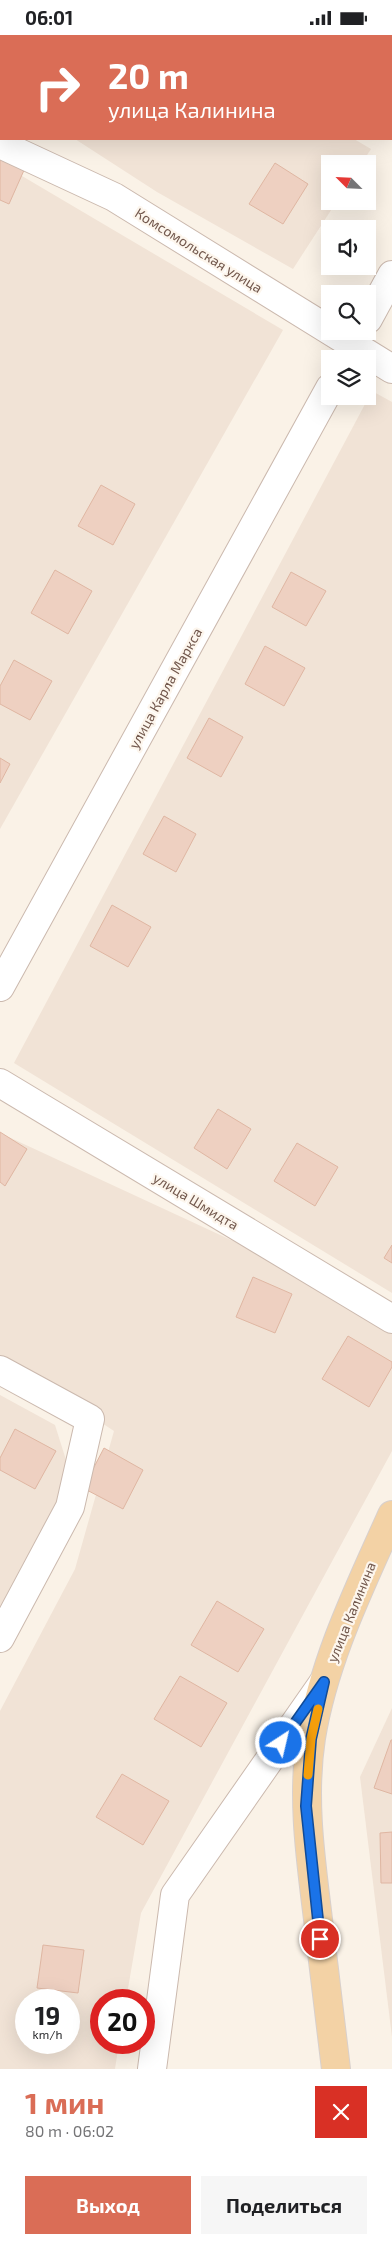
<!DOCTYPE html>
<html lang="ru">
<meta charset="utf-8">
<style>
body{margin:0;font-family:"Exo 2",sans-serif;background:#f6f6f6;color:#202124;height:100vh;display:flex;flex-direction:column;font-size:19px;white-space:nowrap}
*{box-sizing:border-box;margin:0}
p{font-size:16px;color:#757577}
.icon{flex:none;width:28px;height:28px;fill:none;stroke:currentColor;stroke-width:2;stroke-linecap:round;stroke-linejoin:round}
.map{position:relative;height:2034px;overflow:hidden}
.details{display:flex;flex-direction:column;background:#fff;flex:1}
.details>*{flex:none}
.top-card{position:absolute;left:0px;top:0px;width:392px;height:105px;box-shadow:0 5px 20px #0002;background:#da6d56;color:#fff;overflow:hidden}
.needle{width:32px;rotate:294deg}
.fabs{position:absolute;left:321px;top:120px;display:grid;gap:10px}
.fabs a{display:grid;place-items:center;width:55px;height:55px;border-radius:0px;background:#fff;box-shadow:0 5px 20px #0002;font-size:25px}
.speed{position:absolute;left:15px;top:1954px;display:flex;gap:10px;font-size:25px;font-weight:700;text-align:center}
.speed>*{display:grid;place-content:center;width:65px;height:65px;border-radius:50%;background:#fff;box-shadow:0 5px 20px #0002;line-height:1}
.speed small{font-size:12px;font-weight:400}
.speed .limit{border:8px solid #d22;background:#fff;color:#111}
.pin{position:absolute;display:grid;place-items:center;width:42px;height:42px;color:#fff;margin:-21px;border:2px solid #fff;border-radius:50%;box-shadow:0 1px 5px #0007}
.me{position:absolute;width:55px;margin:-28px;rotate:35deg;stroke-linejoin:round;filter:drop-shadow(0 0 4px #0008)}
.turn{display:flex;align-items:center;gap:18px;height:105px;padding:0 25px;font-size:22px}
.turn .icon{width:65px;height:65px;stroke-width:2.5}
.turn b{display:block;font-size:35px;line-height:42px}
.round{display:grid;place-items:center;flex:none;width:52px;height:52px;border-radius:0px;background:#f6f6f6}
.head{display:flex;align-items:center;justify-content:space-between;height:85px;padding:0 25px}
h1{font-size:30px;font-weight:700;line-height:38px;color:#da6d56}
.primary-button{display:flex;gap:10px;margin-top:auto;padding:10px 25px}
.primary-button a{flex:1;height:58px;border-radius:0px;background:#da6d56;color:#fff;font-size:20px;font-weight:700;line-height:58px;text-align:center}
.primary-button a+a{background:#f6f6f6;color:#202124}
.status{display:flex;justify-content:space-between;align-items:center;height:35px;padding:0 25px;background:#fff;direction:ltr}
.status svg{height:14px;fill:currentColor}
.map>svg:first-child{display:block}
</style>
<div class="status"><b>06:01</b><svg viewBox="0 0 49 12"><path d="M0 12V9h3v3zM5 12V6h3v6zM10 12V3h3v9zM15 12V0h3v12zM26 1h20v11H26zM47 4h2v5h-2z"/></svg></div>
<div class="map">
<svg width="392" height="2034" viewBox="0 0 392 2034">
<rect width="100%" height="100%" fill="#faf2e7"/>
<!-- residential -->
<g fill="#f1e3d6" fill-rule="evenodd">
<polygon points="0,0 194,0 196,1 1,1 1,55"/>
<polygon points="75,104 354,104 371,114 361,129 330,129 330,166 337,166 293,234 157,157"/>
<polygon points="0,128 283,295 0,794"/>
<polygon points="372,356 392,367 392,1258 14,1028"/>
<path d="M0 1098 244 1211 392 1299V1416L141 1878 126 1965H101V2008H119L115 2034H0V1676L75 1534 114 1396 0 1321ZM26 1965H69V2008H26Z"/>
<polygon points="0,1360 55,1390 66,1425 61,1468 0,1583"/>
<polygon points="392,1673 392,2002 360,1742"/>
</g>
<!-- building -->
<g fill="#eed0c1" stroke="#dfb6a2">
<polygon points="348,0 392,0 392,3 391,1"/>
<polygon points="0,121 25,133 9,169 0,165"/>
<polygon points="275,128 308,149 283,189 249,169"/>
<polygon points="101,450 135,469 113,510 78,491"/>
<polygon points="55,535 92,556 68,599 31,578"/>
<polygon points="291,537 326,556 306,591 272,572"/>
<polygon points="265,611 305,633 284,671 245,649"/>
<polygon points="14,625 52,646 30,685 0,669 0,651"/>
<polygon points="209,683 243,702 221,742 187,723"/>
<polygon points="0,723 10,729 0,748"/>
<polygon points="164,781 196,799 176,837 143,819"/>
<polygon points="112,870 151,892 128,932 90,911"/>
<polygon points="218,1074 251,1094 227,1134 194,1113"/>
<polygon points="0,1097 27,1114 5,1151 0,1147"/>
<polygon points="297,1108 338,1132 315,1171 274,1146"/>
<polygon points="392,1210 392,1228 384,1223"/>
<polygon points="253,1242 292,1259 275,1298 236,1282"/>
<polygon points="348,1301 392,1327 392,1332 369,1372 322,1344"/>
<polygon points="15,1394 56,1416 35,1454 0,1435 0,1423"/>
<polygon points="104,1413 143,1435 123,1474 83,1453"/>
<polygon points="217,1566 264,1594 238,1637 191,1610"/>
<polygon points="180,1641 227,1668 201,1712 154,1684"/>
<polygon points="391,1705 392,1705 392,1759 374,1753"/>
<polygon points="122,1739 169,1766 143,1810 96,1782"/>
<polygon points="392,1797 392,1848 381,1848 380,1798"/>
<polygon points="43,1910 84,1915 78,1958 37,1953"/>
</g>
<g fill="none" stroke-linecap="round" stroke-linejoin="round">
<defs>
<g id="minor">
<polyline points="0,109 114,162 392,334"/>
<polyline points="368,284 392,240"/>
<polyline points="0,952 330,353"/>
<polyline points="0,1048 392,1284"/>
<polyline points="0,1335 90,1384 70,1472 0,1603"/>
<polyline points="152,2034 175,1860 323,1648"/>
</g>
<path id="major" d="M336 2034C330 1981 323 1929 317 1876 310 1819 302 1761 311 1703 324 1624 360 1552 392 1480"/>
</defs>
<!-- minor casing -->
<use href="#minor" stroke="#cbb9ae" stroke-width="30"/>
<!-- major casing -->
<use href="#major" stroke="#d8d0cd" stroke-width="30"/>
<!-- minor -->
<use href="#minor" stroke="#fff" stroke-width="28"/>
<!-- major -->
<use href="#major" stroke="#f3d2a5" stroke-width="28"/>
</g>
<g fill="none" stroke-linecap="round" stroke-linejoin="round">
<defs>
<polyline id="route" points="281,1708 324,1647 311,1704 306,1771 320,1904"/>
</defs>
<!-- route casing -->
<use href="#route" stroke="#114b97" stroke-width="12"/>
<!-- route -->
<use href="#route" stroke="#1a73e8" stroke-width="9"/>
<!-- slow -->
<polyline stroke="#f59e0b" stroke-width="9" points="308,1740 311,1704 318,1674"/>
</g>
<g text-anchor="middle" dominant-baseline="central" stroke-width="4.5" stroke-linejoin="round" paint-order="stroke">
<!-- street labels -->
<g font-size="14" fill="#72584d" stroke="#fdf6ed">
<text transform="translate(199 215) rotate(32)">Комсомольская улица</text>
<text transform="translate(165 653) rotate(-61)">улица Карла Маркса</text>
<text transform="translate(196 1166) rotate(31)">улица Шмидта</text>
<text transform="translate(351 1577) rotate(-68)">улица Калинина</text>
</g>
</g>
</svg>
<div class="fabs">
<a><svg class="needle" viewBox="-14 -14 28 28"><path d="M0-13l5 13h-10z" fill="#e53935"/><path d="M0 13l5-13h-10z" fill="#757577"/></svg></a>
<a><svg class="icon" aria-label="sound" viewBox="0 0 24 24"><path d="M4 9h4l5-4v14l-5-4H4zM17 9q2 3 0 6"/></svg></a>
<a><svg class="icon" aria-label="search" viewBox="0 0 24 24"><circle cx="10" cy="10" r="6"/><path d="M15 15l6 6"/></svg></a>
<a><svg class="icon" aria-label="layers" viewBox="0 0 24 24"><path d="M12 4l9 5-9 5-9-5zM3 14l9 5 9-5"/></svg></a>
</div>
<div class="speed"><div>19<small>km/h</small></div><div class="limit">20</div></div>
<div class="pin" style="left:320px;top:1904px;background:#d93025"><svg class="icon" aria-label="arrive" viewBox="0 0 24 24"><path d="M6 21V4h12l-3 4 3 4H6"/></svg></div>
<svg class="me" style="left:281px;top:1708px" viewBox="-20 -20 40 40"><circle r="17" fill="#1a73e8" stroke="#fff" stroke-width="3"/><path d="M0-11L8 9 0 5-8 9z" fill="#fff"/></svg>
<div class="top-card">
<div class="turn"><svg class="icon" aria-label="right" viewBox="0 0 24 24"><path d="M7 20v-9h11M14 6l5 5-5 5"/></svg><div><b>20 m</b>улица Калинина</div></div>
</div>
</div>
<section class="details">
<div class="head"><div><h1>1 мин</h1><p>80 m · 06:02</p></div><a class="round" style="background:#d93025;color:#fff"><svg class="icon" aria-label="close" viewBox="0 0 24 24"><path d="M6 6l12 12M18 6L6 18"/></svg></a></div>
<div class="primary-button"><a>Выход</a><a>Поделиться</a></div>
</section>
